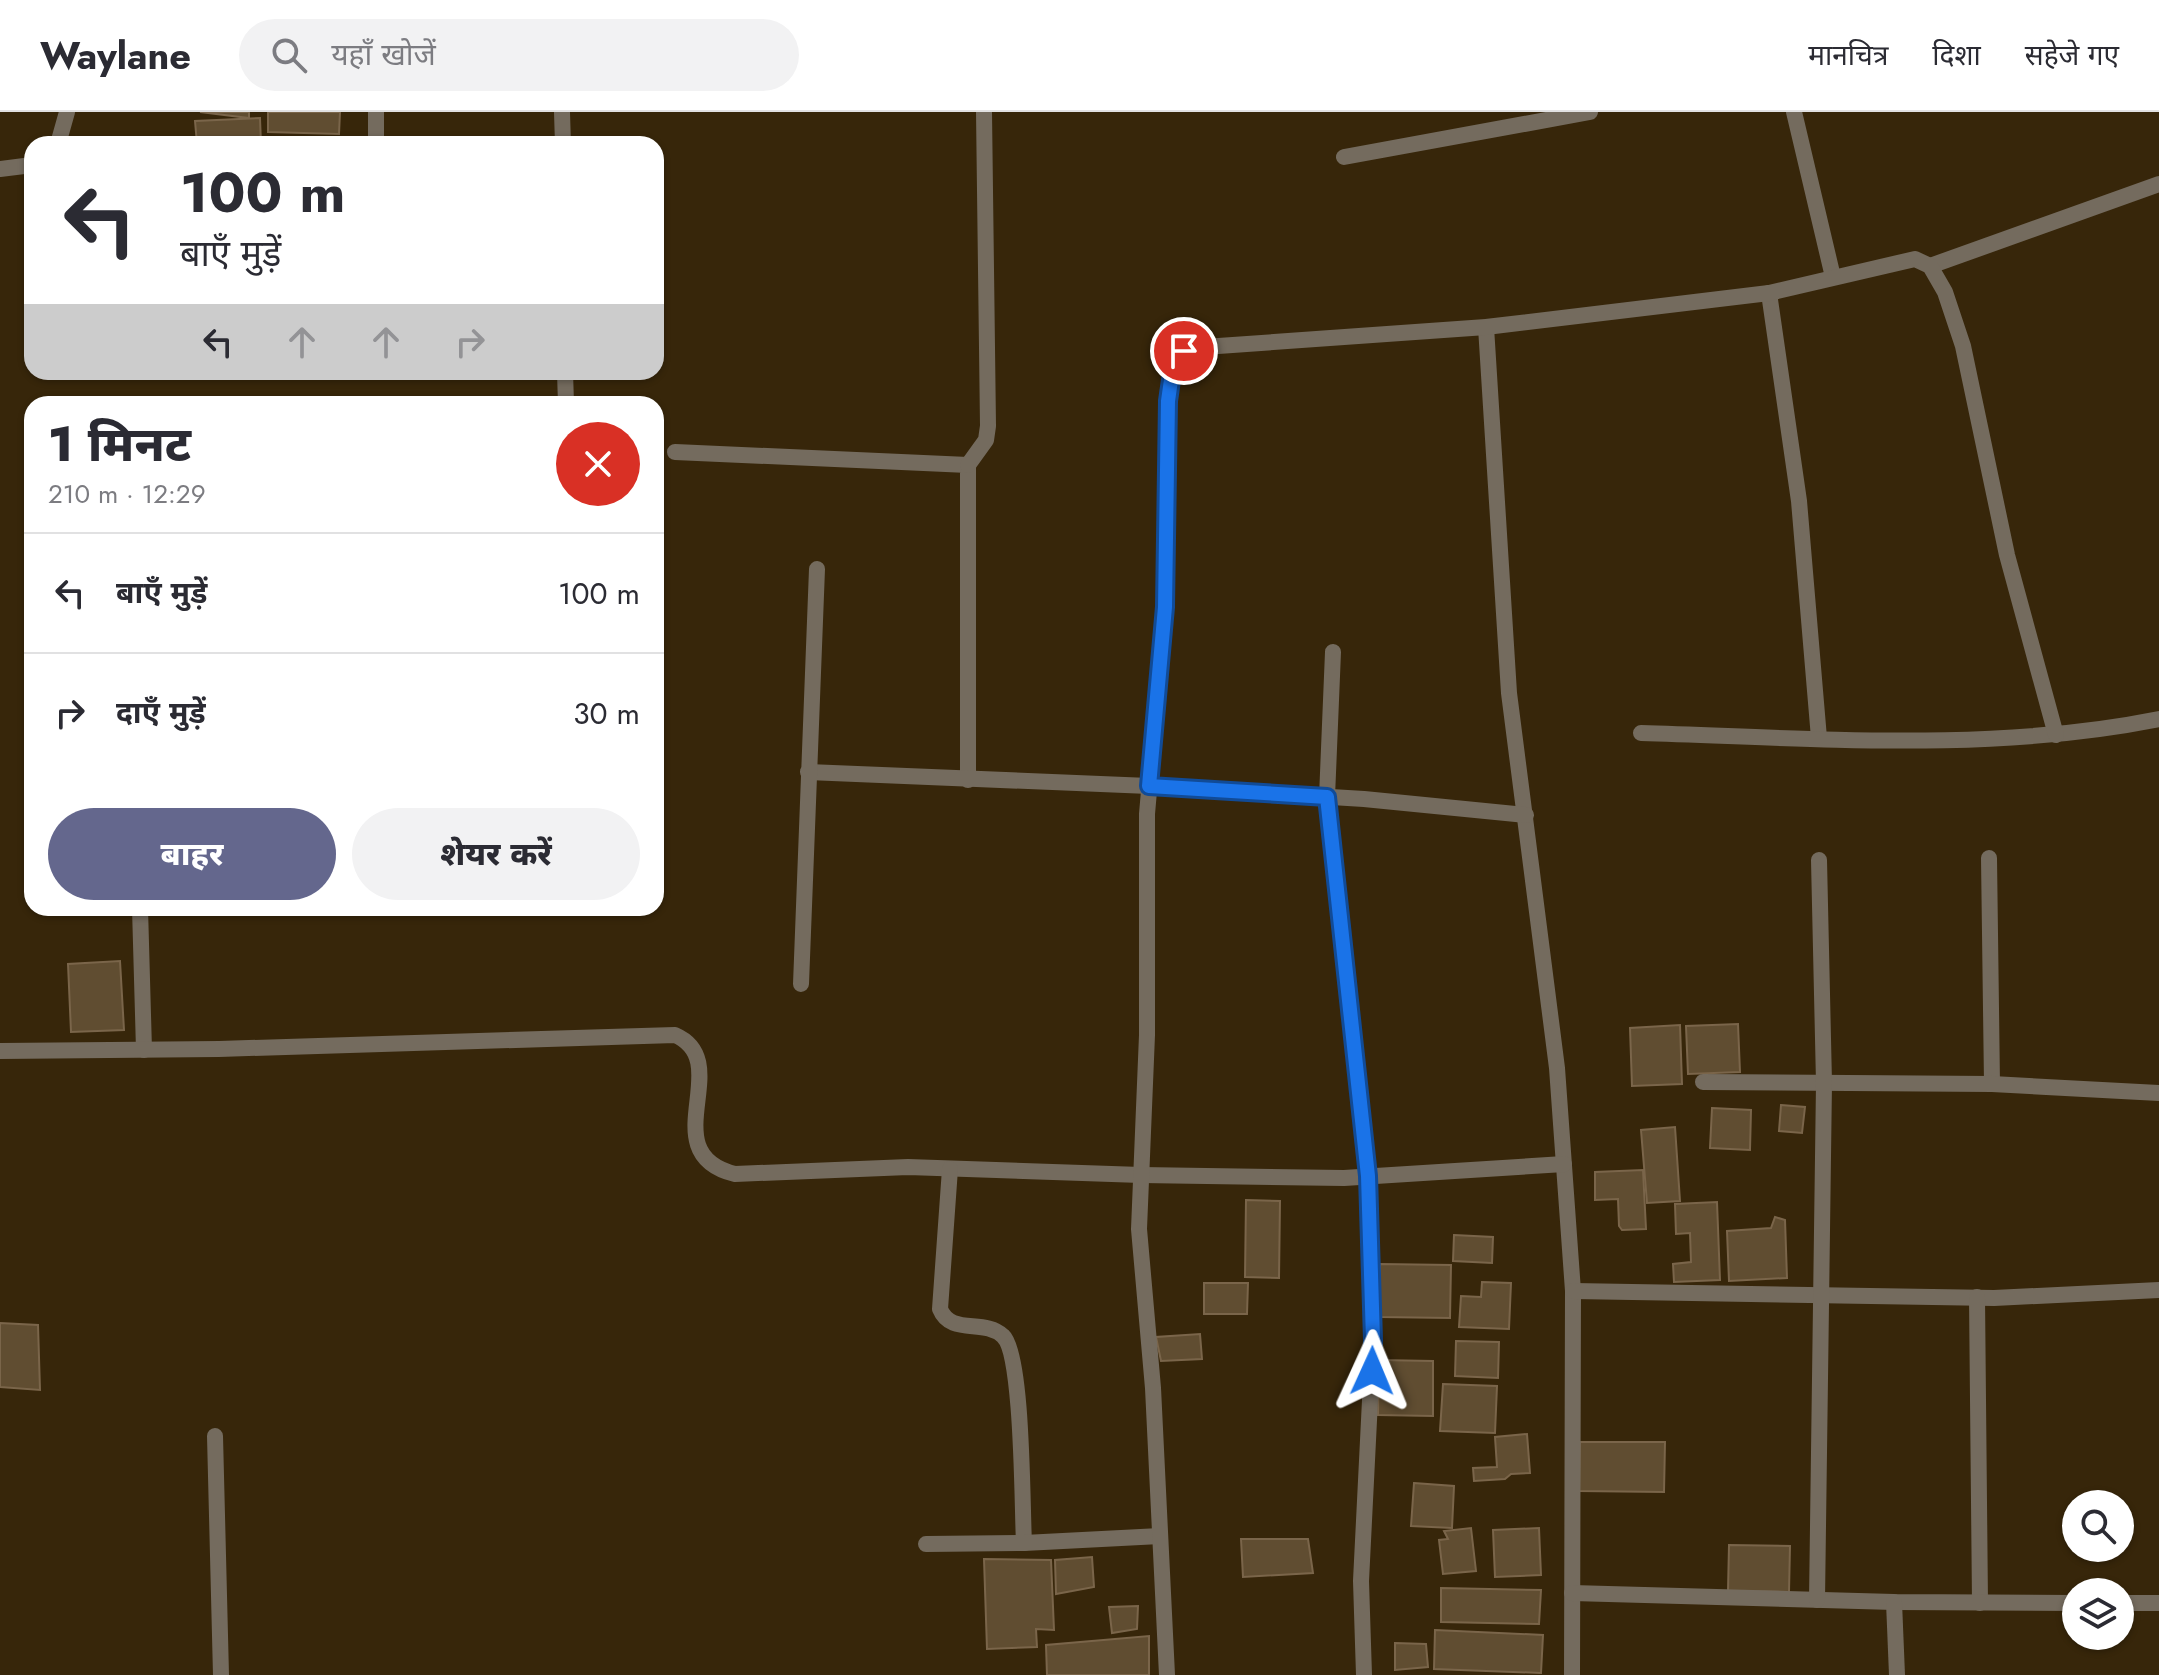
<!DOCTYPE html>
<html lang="hi">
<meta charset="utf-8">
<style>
body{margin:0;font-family:Jost,"Noto Sans Devanagari",sans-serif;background:#f2f2f3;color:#2b2b33;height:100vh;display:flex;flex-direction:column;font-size:30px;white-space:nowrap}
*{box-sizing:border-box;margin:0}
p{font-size:26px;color:#7c7c81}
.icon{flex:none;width:44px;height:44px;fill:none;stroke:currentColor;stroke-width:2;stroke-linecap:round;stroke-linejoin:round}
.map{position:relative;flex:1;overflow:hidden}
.panel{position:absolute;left:24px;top:284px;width:640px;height:520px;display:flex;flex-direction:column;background:#fff;border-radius:24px;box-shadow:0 2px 6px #0004}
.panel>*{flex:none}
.banner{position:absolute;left:24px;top:24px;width:640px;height:244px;border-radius:24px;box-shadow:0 2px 6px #0004;background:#fff;color:#2b2b33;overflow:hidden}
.fabs{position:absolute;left:2062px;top:1378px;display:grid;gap:16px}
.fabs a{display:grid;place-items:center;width:72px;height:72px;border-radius:50%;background:#fff;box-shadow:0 2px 6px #0004;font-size:40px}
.pin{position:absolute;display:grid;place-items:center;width:68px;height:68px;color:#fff;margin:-34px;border:4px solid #fff;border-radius:50%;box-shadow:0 2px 8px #0007}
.me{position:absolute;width:88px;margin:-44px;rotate:1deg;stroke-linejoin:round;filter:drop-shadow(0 0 6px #0008)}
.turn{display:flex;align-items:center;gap:28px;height:168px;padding:0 24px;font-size:36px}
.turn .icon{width:104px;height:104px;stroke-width:2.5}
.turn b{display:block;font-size:56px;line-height:68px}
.lanes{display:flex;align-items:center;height:76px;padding:0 24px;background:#0003;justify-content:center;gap:40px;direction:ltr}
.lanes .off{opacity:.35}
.round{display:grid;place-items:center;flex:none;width:84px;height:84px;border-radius:42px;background:#f2f2f3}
.headline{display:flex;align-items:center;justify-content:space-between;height:136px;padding:0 24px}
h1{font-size:48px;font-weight:800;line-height:60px}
.cta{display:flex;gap:16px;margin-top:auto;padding:16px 24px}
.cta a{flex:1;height:92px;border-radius:48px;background:#64678d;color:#fff;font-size:32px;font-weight:800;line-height:92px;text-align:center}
.cta a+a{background:#f2f2f3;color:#2b2b33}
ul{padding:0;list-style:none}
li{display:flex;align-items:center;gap:24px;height:120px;padding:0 24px;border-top:2px solid #e1e1e2}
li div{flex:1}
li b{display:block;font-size:30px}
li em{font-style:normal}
header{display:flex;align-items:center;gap:48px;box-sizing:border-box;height:112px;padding:0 40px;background:#fff;border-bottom:2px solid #e1e1e2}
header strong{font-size:38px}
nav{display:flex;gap:44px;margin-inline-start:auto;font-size:28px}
.search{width:560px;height:72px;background:#f2f2f3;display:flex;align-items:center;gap:20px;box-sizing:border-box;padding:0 28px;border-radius:44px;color:#7c7c81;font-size:30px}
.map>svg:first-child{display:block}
</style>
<header>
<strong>Waylane</strong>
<div class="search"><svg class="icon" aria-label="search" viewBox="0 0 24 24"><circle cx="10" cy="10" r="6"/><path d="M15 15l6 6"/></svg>यहाँ खोजें</div>
<nav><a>मानचित्र</a><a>दिशा</a><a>सहेजे गए</a></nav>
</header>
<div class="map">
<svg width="2159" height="1563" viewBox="0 0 2159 1563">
<rect width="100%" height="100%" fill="#37260a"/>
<!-- building -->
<g fill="#604d31" stroke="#7a654a" stroke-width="2">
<polygon points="200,0 249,0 249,6"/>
<polygon points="268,0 340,0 339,22 268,20"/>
<polygon points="260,6 261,32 197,32 195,9"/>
<polygon points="120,849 124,918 71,920 68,852"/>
<polygon points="1738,912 1740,960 1688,962 1686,914"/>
<polygon points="1680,913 1682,972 1632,974 1630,916"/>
<polygon points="1781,993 1805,995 1802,1021 1779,1019"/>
<polygon points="1712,996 1751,998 1750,1038 1710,1036"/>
<polygon points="1675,1015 1680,1089 1647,1091 1641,1018"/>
<polygon points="1643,1058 1646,1117 1622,1118 1619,1114 1618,1087 1595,1088 1595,1060"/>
<polygon points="1246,1088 1280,1089 1279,1166 1245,1165"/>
<polygon points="1717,1090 1720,1168 1674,1170 1673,1152 1691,1150 1690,1121 1676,1122 1675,1092"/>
<polygon points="1775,1105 1785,1108 1787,1166 1729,1169 1727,1119 1771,1116"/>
<polygon points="1454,1123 1493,1125 1492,1151 1453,1149"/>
<polygon points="1380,1152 1451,1153 1450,1206 1380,1205"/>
<polygon points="1482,1170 1511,1171 1509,1217 1459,1215 1461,1184 1481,1185"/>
<polygon points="1204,1171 1248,1171 1247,1202 1204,1202"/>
<polygon points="0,1211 38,1213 40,1278 0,1275"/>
<polygon points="1200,1222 1202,1247 1161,1249 1156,1225"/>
<polygon points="1456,1229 1499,1230 1498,1266 1455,1264"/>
<polygon points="1379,1248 1433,1249 1433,1304 1378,1303"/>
<polygon points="1443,1272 1497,1274 1495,1321 1440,1319"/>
<polygon points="1527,1322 1530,1361 1511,1362 1505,1367 1474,1369 1473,1356 1497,1355 1495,1325"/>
<polygon points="1580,1330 1665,1330 1664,1380 1579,1379"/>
<polygon points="1414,1371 1454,1374 1452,1416 1411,1414"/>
<polygon points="1471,1416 1476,1459 1443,1462 1439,1428 1448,1427 1444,1419"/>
<polygon points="1539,1416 1541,1463 1495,1465 1493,1418"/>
<polygon points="1241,1427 1308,1427 1313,1461 1243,1465"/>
<polygon points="1729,1433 1790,1434 1789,1480 1728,1479"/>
<polygon points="1092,1445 1094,1475 1056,1482 1055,1448"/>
<polygon points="984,1447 1051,1448 1054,1518 1036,1517 1037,1535 987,1537"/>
<polygon points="1441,1476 1541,1478 1539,1512 1441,1510"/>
<polygon points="1138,1494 1137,1517 1112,1521 1109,1495"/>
<polygon points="1435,1518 1543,1523 1541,1561 1434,1557"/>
<polygon points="1149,1524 1149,1563 1047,1563 1046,1533"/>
<polygon points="1395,1531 1426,1532 1428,1555 1395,1558"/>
</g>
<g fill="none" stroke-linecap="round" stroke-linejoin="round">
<!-- minor -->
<g stroke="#746b5e" stroke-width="16">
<polyline points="376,0 376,32"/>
<polyline points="562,0 563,32"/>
<polyline points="1794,0 1833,165"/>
<polyline points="58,32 67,0"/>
<polyline points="1344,45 1590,0"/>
<polyline points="0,57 32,53"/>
<polyline points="1930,154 2159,72"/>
<polyline points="1769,181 1799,389 1819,626"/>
<polyline points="1486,215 1509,581 1557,956 1573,1179 1572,1563"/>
<polyline points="565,260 566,292"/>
<polyline points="675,340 968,353 968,668"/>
<polyline points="968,353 986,328 988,314 984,0"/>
<polyline points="1333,540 1327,685 1368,1064 1373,1228 1361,1469 1364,1563"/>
<path d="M1641 621C1813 626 1990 641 2159 607"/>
<polyline points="808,660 1149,674 1364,687 1526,703"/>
<polyline points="1989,746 1992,972"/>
<polyline points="140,796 144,938"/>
<polyline points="801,872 817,457"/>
<path d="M0 939 219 937 675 923C737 950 651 1041 735 1062L908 1055 1141 1063 1344 1066 1564 1052"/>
<polyline points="1703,970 1992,972 2159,981"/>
<path d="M950 1057 940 1197C951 1224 984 1206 1003 1224 1023 1242 1022 1396 1024 1431"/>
<polyline points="1573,1179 1994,1186 2159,1178"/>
<polyline points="1977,1185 1980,1491"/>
<polyline points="215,1324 221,1563"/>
<polyline points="926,1432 1024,1431 1160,1424"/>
<polyline points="1572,1481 1894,1490 2076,1491"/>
<polyline points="1817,1488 1824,971 1819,748"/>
<polyline points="1894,1490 1897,1563"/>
<polyline points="2120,1491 2159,1491"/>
<polyline points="1167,1563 1153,1276 1139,1117 1147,923 1147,702 1165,495 1168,289 1174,247 1184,239 1204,235 1486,215 1769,181 1915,147 1930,154 1945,180 1963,234 2007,443 2056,623"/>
</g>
</g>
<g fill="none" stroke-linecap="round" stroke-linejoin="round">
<defs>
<polyline id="route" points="1184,239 1174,247 1168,289 1165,495 1149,674 1327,685 1368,1064 1373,1228 1372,1259"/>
</defs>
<!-- route casing -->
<use href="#route" stroke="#114b97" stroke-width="20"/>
<!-- route -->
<use href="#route" stroke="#1a73e8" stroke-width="14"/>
</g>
</svg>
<div class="fabs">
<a><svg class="icon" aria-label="search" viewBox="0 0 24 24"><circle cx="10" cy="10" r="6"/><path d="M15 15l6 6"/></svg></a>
<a><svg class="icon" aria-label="layers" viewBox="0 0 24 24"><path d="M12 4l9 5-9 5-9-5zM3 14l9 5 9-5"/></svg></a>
</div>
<div class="pin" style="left:1184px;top:239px;background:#d93025"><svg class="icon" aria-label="arrive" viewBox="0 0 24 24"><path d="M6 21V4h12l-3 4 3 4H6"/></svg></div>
<svg class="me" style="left:1372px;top:1259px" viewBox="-20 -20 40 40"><path d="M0-17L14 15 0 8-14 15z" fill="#1a73e8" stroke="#fff" stroke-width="4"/></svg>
<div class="banner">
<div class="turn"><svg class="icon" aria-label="left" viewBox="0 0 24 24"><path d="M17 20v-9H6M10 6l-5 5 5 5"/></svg><div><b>100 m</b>बाएँ मुड़ें</div></div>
<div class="lanes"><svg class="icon" aria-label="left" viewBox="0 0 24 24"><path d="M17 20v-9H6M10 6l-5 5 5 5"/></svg><svg class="icon off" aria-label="ahead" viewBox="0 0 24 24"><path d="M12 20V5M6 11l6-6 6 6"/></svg><svg class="icon off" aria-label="ahead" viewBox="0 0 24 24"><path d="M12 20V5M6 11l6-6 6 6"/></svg><svg class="icon off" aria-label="right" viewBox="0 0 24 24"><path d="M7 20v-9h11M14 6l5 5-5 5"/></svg></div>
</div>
<section class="panel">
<div class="headline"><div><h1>1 मिनट</h1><p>210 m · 12:29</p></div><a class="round" style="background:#d93025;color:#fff"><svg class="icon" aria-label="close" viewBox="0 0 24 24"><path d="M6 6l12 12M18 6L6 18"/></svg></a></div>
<ul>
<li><svg class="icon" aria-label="left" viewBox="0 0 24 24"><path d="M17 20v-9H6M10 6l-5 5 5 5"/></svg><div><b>बाएँ मुड़ें</b></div><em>100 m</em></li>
<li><svg class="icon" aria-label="right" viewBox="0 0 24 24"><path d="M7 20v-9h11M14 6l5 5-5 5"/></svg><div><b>दाएँ मुड़ें</b></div><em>30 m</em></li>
</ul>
<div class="cta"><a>बाहर</a><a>शेयर करें</a></div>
</section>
</div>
